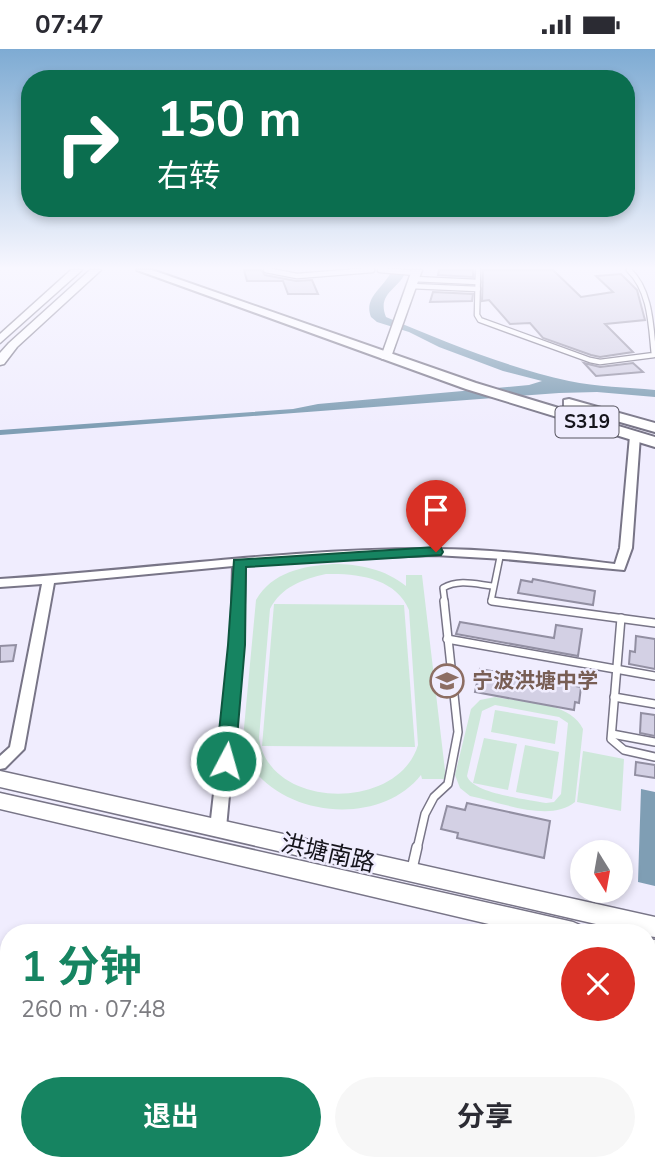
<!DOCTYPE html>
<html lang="zh">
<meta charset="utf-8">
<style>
body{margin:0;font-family:"Nunito Sans","Noto Sans SC",sans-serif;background:#f7f7f7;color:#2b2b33;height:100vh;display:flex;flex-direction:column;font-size:26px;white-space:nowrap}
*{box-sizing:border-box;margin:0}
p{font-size:23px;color:#7c7c81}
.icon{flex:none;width:38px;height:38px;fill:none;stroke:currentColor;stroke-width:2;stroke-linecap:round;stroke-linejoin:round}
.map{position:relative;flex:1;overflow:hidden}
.drawer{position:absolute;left:0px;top:875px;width:656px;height:247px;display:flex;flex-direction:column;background:#fff;border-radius:28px 28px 0 0;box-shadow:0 4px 10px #0003}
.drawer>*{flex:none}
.top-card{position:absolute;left:21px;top:21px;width:614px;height:147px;border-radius:28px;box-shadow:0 4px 10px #0003;background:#0b6e4f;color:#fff;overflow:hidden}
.needle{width:46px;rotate:169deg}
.controls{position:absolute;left:570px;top:791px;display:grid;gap:14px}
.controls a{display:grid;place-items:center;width:63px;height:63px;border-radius:50%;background:#fff;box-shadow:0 4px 10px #0003;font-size:35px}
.pin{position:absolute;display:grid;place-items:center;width:60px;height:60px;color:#fff;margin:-72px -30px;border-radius:50% 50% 50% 0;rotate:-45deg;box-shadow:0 0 7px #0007}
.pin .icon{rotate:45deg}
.me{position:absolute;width:77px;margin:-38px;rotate:6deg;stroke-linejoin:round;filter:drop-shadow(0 0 5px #0008)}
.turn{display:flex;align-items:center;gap:24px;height:147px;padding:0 21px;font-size:32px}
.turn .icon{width:91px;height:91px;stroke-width:2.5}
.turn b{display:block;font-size:49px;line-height:60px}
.round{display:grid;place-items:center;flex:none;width:74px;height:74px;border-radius:37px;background:#f7f7f7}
.overview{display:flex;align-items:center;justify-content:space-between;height:119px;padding:0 21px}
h1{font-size:42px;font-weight:700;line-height:52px;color:#168461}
.cta{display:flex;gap:14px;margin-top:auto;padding:14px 21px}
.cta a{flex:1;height:80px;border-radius:42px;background:#168461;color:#fff;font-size:28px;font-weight:700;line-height:80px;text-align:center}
.cta a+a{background:#f7f7f7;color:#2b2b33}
.status{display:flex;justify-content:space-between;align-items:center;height:49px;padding:0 35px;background:#fff;direction:ltr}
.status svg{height:19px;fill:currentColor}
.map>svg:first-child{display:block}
</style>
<div class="status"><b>07:47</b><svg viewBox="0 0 49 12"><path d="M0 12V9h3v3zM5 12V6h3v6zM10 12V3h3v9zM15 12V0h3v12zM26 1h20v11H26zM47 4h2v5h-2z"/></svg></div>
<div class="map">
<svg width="655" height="1121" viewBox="0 0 655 1121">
<rect width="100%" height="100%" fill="#f0edfe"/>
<!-- green -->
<g fill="#cee8da" fill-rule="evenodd">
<path d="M333 515C359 515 385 520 406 537V526H422L446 730H422L421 726C377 782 267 767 242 700L256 551C272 523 303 517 333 515ZM326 525C357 524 396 529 409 561L418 696C398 763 269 761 259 689L270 560C281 538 303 530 326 525Z"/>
<polygon points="274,555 404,556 415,698 262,697"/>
<path d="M495 648C522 653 570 652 583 680L575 753C550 774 500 753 470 747L460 739 455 726 471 660 480 651ZM495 656 559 668 568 674 561 745 554 753 546 754C527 750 473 745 467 727L482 662Z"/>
<polygon points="495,661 558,672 555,695 491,683"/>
<polygon points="484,689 517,695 508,741 473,734"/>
<polygon points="525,696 559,703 552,750 516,743"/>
<polygon points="583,702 624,710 621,762 577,753"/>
</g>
<!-- water -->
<g fill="#7f9eb4">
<path d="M392 221H406C401 240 376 243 386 268 445 293 506 318 569 332 597 338 627 338 655 341V348L597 343 559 344 0 386V381L293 360 318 355 529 336 542 332 503 322 439 298 409 283 377 273 371 268C363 248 385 238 392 221Z"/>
<polygon points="641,740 655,743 655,837 638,833"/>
</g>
<!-- building -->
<g fill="#d3d0e4" stroke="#928fa2" stroke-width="2">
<polygon points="244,221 261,221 265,226 296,232 312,231 318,245 288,245 283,232 247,232"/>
<polygon points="439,221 473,221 473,228 438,226"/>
<polygon points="483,221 553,221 581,248 613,243 596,227 621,225 637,241 645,271 605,275 633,303 600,308 591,306 543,289 530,274 510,275 489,251 482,252"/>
<polygon points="433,243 473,245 472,252 430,253"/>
<polygon points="584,314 600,318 633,314 643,323 596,327"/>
<polygon points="533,530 595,542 593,556 518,544 521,531 532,533"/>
<polygon points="460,573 554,589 556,576 582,580 578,607 456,585"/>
<polygon points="636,587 655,590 655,620 629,615 630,602 635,603"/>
<polygon points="16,596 13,612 0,613 0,597"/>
<polygon points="480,620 581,638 579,654 575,653 574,661 475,643"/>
<polygon points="641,664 655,666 655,687 640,684"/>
<polygon points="636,713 655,716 655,729 635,726"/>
<polygon points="467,754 550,772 544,809 457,789 458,784 441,780 447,757 465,761"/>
</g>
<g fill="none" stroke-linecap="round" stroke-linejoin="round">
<defs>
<g id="service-far3">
<polyline points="266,221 297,227 372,221"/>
<polyline points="380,221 416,224"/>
<path d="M478 221 477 266 480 271 590 311 600 313 654 306C651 278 651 242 629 221"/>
<polyline points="414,230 478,233"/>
<polyline points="411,237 478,240"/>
</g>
<g id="service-far2">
<polyline points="500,508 491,552 505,554"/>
<path d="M445 554 443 539C459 530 475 535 492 537"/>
</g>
<g id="service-far1">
<polyline points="492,552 655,574"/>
<polyline points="621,569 611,690 624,701 655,708"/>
<polyline points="447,590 655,627"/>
<polyline points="614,648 655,655"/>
<polyline points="612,685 655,693"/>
<polyline points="417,800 425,765 434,748 448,735 458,683 444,552"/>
</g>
<polyline id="service" points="412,820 417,798"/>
<g id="minor">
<path d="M635 384 640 387 632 499 624 521 504 510 435 506 326 510 245 516 243 596 226 779 224 783 218 785 212 783 210 779 231 596 233 517 54 534 24 700 5 719 0 720V707L10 698 42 535 0 538V530C145 521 290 499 435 500 496 500 556 508 615 515L620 499 630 387Z"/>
<polygon points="544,1113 564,1113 563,1121 543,1121"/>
</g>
<polygon id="tertiary" points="412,221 422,221 391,308 382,310 381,308"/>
<g id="secondary">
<polygon points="71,221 82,221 0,294 0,285"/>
<polygon points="90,221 101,221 17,298 4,315 0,316 0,304 9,294"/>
<polygon points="0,722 655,868 655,888 648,887 648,884 635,884 0,738"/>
<polygon points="0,744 573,873 582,877 585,884 527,884 0,760"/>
<polygon points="648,890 655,891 655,913 648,912"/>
</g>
<g id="primary">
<polygon points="137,221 152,221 476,334 655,388 655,398 466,340"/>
<polygon points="569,350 655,374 655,383 564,357 564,351"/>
</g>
</defs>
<!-- service-far3 casing -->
<use href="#service-far3" stroke="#787587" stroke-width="7"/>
<!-- service-far2 casing -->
<use href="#service-far2" stroke="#787587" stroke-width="8"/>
<!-- service-far1 casing -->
<use href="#service-far1" stroke="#787587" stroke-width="10"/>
<!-- service casing -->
<use href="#service" stroke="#787587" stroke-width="12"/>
<!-- minor casing -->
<use href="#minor" stroke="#787587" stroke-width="4"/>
<!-- tertiary casing -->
<use href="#tertiary" stroke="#787587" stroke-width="3"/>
<!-- secondary casing -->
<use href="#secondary" stroke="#787587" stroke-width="3"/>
<!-- primary casing -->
<use href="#primary" stroke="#787587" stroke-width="4"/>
<!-- service-far3 -->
<use href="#service-far3" stroke="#fff" stroke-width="4.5"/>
<!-- service-far2 -->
<use href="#service-far2" stroke="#fff" stroke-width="5"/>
<!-- service-far1 -->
<use href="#service-far1" stroke="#fff" stroke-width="7"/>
<!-- service -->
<use href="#service" stroke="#fff" stroke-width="9"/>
<!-- minor -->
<use href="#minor" fill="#fff" fill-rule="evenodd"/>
<!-- tertiary -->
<use href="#tertiary" fill="#fff" fill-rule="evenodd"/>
<!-- secondary -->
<use href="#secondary" fill="#fff" fill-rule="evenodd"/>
<!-- primary -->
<use href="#primary" fill="#fff" fill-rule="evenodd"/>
</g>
<!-- sky -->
<linearGradient id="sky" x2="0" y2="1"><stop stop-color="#7eabd3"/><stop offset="0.58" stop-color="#f8f7ff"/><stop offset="1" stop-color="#f8f7ff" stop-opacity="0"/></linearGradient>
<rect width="655" height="378" fill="url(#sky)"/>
<!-- route -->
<polygon fill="#168461" stroke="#0e563f" stroke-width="2" points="436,498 441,499 443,503 441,506 246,518 245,596 235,712 232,717 219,717 216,712 228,596 234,511"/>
<!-- icons -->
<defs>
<symbol id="school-ring" viewBox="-11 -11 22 22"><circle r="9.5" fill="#f0edfe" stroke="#8d6e63" stroke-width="1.5"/><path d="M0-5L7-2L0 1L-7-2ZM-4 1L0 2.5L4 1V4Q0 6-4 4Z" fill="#8d6e63"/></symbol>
</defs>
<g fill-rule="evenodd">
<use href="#school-ring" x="428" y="613" width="38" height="38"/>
</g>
<g text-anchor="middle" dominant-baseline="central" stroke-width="5" stroke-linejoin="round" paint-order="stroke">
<!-- shield labels -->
<rect fill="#f0edfe" stroke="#57555f" stroke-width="2" x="555.5" y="357.5" width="63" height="31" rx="5"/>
<g font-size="19" font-weight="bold" fill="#15141b">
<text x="587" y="373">S319</text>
</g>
<!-- education labels -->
<g font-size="21" font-weight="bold" fill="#785e54" stroke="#f0edfe" text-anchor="start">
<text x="472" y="632">宁波洪塘中学</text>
</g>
<!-- near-street labels -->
<g font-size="24" fill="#15141b" stroke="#f0edfe">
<text transform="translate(328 804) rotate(13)">洪塘南路</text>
</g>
</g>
</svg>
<div class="controls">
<a><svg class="needle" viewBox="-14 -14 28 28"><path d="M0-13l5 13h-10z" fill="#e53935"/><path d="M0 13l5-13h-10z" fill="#7c7c81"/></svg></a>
</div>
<div class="pin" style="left:436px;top:503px;background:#d93025"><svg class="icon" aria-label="arrive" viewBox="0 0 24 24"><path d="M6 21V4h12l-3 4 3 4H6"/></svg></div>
<svg class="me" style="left:226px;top:712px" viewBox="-20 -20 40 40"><circle r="17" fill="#168461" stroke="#fff" stroke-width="3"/><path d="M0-11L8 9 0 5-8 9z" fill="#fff"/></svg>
<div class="top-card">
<div class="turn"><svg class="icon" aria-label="right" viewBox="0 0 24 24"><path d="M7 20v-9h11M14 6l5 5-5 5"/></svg><div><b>150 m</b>右转</div></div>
</div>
<section class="drawer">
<div class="overview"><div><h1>1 分钟</h1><p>260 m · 07:48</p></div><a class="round" style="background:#d93025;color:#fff"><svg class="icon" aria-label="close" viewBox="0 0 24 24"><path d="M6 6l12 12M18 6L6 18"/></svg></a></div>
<div class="cta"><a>退出</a><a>分享</a></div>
</section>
</div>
